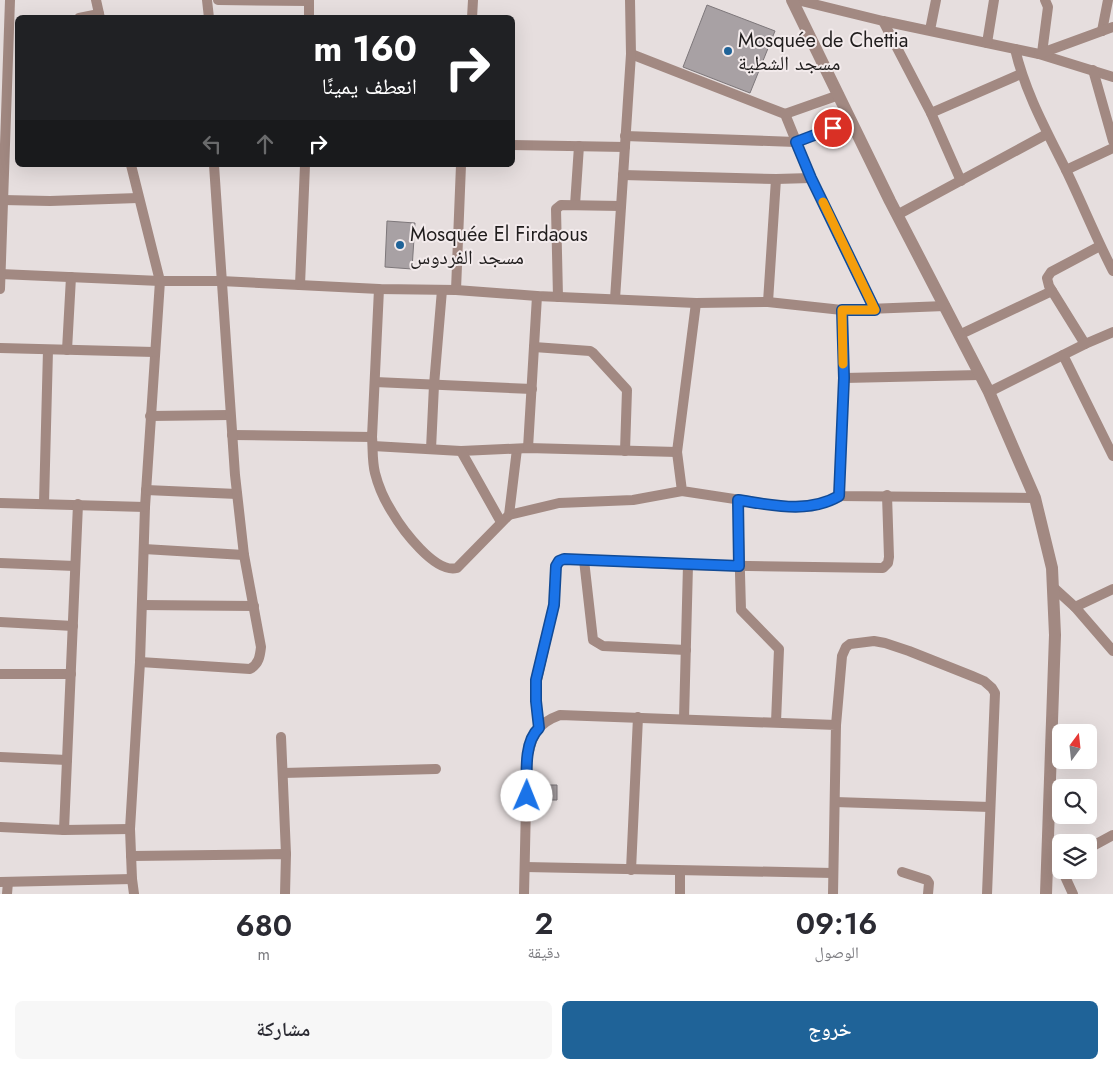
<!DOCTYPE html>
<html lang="ar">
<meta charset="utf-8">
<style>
body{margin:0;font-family:Jost,"Noto Naskh Arabic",sans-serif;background:#f7f7f7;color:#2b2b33;direction:rtl;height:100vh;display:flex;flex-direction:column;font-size:19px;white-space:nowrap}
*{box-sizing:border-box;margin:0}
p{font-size:16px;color:#7c7c81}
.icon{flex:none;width:28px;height:28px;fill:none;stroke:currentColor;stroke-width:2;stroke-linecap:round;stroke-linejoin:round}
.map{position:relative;height:894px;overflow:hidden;direction:ltr}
.panel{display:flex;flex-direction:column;background:#fff;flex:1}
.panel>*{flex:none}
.banner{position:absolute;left:15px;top:15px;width:500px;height:152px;border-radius:8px;box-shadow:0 5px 20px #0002;direction:rtl;background:#202124;color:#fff;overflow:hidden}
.needle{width:32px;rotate:15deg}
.buttons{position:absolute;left:1052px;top:724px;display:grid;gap:10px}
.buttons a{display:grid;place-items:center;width:45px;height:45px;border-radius:8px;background:#fff;box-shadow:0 5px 20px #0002;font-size:25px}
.pin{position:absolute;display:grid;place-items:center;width:42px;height:42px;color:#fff;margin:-21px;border:2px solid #fff;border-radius:50%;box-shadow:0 1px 5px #0007}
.me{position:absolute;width:55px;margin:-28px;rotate:1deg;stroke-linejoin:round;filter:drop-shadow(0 0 4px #0008)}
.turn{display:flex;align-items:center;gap:18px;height:105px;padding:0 15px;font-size:22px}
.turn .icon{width:65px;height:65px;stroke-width:2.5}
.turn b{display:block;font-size:35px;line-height:42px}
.lanes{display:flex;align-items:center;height:48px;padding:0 15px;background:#0003;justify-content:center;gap:25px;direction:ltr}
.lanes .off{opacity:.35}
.eta{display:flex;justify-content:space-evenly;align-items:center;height:85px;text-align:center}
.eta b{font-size:30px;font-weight:600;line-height:35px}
.button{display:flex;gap:10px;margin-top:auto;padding:10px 15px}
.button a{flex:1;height:58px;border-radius:8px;background:#1f6398;color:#fff;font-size:20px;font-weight:600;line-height:58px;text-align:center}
.button a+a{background:#f7f7f7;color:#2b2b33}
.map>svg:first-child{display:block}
</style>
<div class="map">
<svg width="1113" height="894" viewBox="0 0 1113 894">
<rect width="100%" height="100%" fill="#e6dede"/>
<!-- building -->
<g fill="#a8a1a4" stroke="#7d777a">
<polygon points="707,5 775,31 750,93 683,67"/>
<polygon points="387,221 415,223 412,269 385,267"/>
<polygon points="539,785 557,785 557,800 538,800"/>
</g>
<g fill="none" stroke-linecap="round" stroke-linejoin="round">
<!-- minor -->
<g stroke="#a28982" stroke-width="10">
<polyline points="96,0 100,18"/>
<polyline points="207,0 209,18"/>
<polyline points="218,0 309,1"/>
<polyline points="797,0 883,21 1039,54 1113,77"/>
<polyline points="79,18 99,14"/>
<polyline points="309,18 309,0"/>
<polyline points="472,18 473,0"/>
<polyline points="883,21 931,113 961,181"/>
<polyline points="930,30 936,0"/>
<polyline points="1102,31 1108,0"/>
<polyline points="987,43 994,0"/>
<path d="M1015 49C1025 92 1046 130 1066 170 1082 203 1096 238 1113 271"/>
<polyline points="1042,53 1048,7 1045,0"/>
<polyline points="631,54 785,114 811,178 875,310"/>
<polyline points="1039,54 1113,27"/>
<polyline points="1093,70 1113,141"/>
<polyline points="931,113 1021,74"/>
<polyline points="785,114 839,95"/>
<polyline points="625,136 796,142 852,122"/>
<polyline points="512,145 625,147"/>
<polyline points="131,165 160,281 145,507 140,662 130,829 132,879 134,894"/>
<polyline points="1066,170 1113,148"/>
<polyline points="623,175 776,179 811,178"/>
<polyline points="3,200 50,201 138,198"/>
<polyline points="575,205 579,146"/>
<polyline points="897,215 1047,134"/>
<polyline points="0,274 160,281 221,281 379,289 456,290 537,296 696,303 768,302 842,310 945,306"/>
<polyline points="300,285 305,165"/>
<polyline points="0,289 10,0"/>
<polyline points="456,290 461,165"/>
<polyline points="558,297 556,209 561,205 621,206"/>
<polyline points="615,299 631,54 630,0"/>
<polyline points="768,302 776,179"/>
<polyline points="842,310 844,378 839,496 1035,498"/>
<polyline points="959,335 1052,291"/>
<polyline points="1085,344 1049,286 1047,278 1051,272 1100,246"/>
<polyline points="534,347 590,351 593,353 627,390 625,451"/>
<polyline points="0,348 154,352"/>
<polyline points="67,350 71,277"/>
<polyline points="1063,355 1113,456"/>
<polyline points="844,378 980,375"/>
<polyline points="375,382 532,389"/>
<polyline points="989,392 1085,344 1113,332"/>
<polyline points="150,416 230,415"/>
<polyline points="232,435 372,437 379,289"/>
<path d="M372 437C373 449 372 461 375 473 378 485 385 501 392 512 402 529 435 574 457 568L509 515 517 449"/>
<polyline points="373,446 461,451 528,448 677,452 696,303"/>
<polyline points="528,448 537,296"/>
<polyline points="431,449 434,385 442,290"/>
<polyline points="461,451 501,522"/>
<path d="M677 452 682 491 780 506C801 507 820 507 839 496"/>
<polyline points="146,490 237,494"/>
<polyline points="738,500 741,610 779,649 776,722"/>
<polyline points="0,503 145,507"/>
<polyline points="44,503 48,350"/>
<polyline points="509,515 559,503 633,500 682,491"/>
<polyline points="144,549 244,555"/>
<polyline points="584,560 593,640 603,646 686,650"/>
<polyline points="0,563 75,566"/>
<polyline points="1053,587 1075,607 1113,651"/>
<polyline points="142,605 254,606"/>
<polyline points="1075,607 1113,589"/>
<polyline points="0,622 73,626"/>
<path d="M140 662 250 669C259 664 260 656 261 647L244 555 235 475 214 165"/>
<polyline points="0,674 71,674"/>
<polyline points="684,719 688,565"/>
<polyline points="836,725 842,656 846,647 850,644 874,641 885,643 909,651 972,676 984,681 992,688 995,693 987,894"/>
<polyline points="539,728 536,701 537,680 554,605 556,566 559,561 564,559 688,565 883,568 888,563 889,557 887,495"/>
<polyline points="281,737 286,854"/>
<polyline points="0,757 67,760"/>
<polyline points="283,773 436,769"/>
<polyline points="835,802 990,807"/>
<polyline points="0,827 64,830 130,829"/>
<polyline points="64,830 78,504"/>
<polyline points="1089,848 1113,835"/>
<polyline points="131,856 286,854 285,894"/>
<polyline points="525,867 833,873"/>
<polyline points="631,870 638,717"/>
<polyline points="1062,870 1073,894"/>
<polyline points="902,872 927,880 929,883 928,894"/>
<polyline points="0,882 132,879"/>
<polyline points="7,894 8,882"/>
<path d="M524 894 527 760C532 736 535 724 560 715L836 725 833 894"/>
<polyline points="680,894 680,871"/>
</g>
<!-- tertiary -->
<polyline stroke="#a28982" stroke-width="12" points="792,0 890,201 989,392 1035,498 1052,568 1055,635 1046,894"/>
</g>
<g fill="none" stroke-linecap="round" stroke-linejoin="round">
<defs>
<path id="route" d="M527 796C527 775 523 743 539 728L536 701V680L554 605 556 566 559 561 564 559 739 566 738 500C772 505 808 514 839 496L844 378 842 310H875L811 178 796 142 833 128"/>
</defs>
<!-- route casing -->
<use href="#route" stroke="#114b97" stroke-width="12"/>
<!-- route -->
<use href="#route" stroke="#1a73e8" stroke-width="9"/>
<!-- slow -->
<polyline stroke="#f59e0b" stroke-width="9" points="823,202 875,310 842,310 843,364"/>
</g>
<!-- markers -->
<g fill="#1f6398" stroke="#f3ebec" stroke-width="2">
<circle cx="728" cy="51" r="5"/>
<circle cx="400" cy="245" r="5"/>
</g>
<g text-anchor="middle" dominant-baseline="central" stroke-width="4" stroke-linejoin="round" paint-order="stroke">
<!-- poi labels -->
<g font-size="20" fill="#201d1d" stroke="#f3ebec" text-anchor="start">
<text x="738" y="40">Mosquée de Chettia<tspan x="738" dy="23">مسجد الشطية</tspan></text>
<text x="410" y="234">Mosquée El Firdaous<tspan x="410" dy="23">مسجد الفردوس</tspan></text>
</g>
</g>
</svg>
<div class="buttons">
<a><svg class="needle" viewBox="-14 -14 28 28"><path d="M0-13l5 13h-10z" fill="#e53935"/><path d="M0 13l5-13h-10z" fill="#7c7c81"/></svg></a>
<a><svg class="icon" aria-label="search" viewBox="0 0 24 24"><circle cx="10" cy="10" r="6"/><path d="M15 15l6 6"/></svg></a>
<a><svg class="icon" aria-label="layers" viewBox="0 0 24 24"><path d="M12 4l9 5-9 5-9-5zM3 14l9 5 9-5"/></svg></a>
</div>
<div class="pin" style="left:833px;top:128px;background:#d93025"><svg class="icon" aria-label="arrive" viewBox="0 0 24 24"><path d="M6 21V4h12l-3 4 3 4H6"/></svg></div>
<svg class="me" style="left:527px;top:796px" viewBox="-20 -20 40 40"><circle r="19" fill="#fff"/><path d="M0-13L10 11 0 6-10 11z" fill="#1a73e8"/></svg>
<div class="banner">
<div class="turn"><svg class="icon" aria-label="right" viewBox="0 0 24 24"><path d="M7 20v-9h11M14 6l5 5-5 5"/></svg><div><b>160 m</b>انعطف يمينًا</div></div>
<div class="lanes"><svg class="icon off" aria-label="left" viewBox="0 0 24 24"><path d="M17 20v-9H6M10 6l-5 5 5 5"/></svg><svg class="icon off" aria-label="ahead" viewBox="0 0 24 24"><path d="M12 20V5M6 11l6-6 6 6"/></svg><svg class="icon" aria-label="right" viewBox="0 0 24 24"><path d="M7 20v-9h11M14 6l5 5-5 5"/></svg></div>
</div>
</div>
<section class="panel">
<div class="eta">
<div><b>09:16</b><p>الوصول</p></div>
<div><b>2</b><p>دقيقة</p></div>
<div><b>680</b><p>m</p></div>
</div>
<div class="button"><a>خروج</a><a>مشاركة</a></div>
</section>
